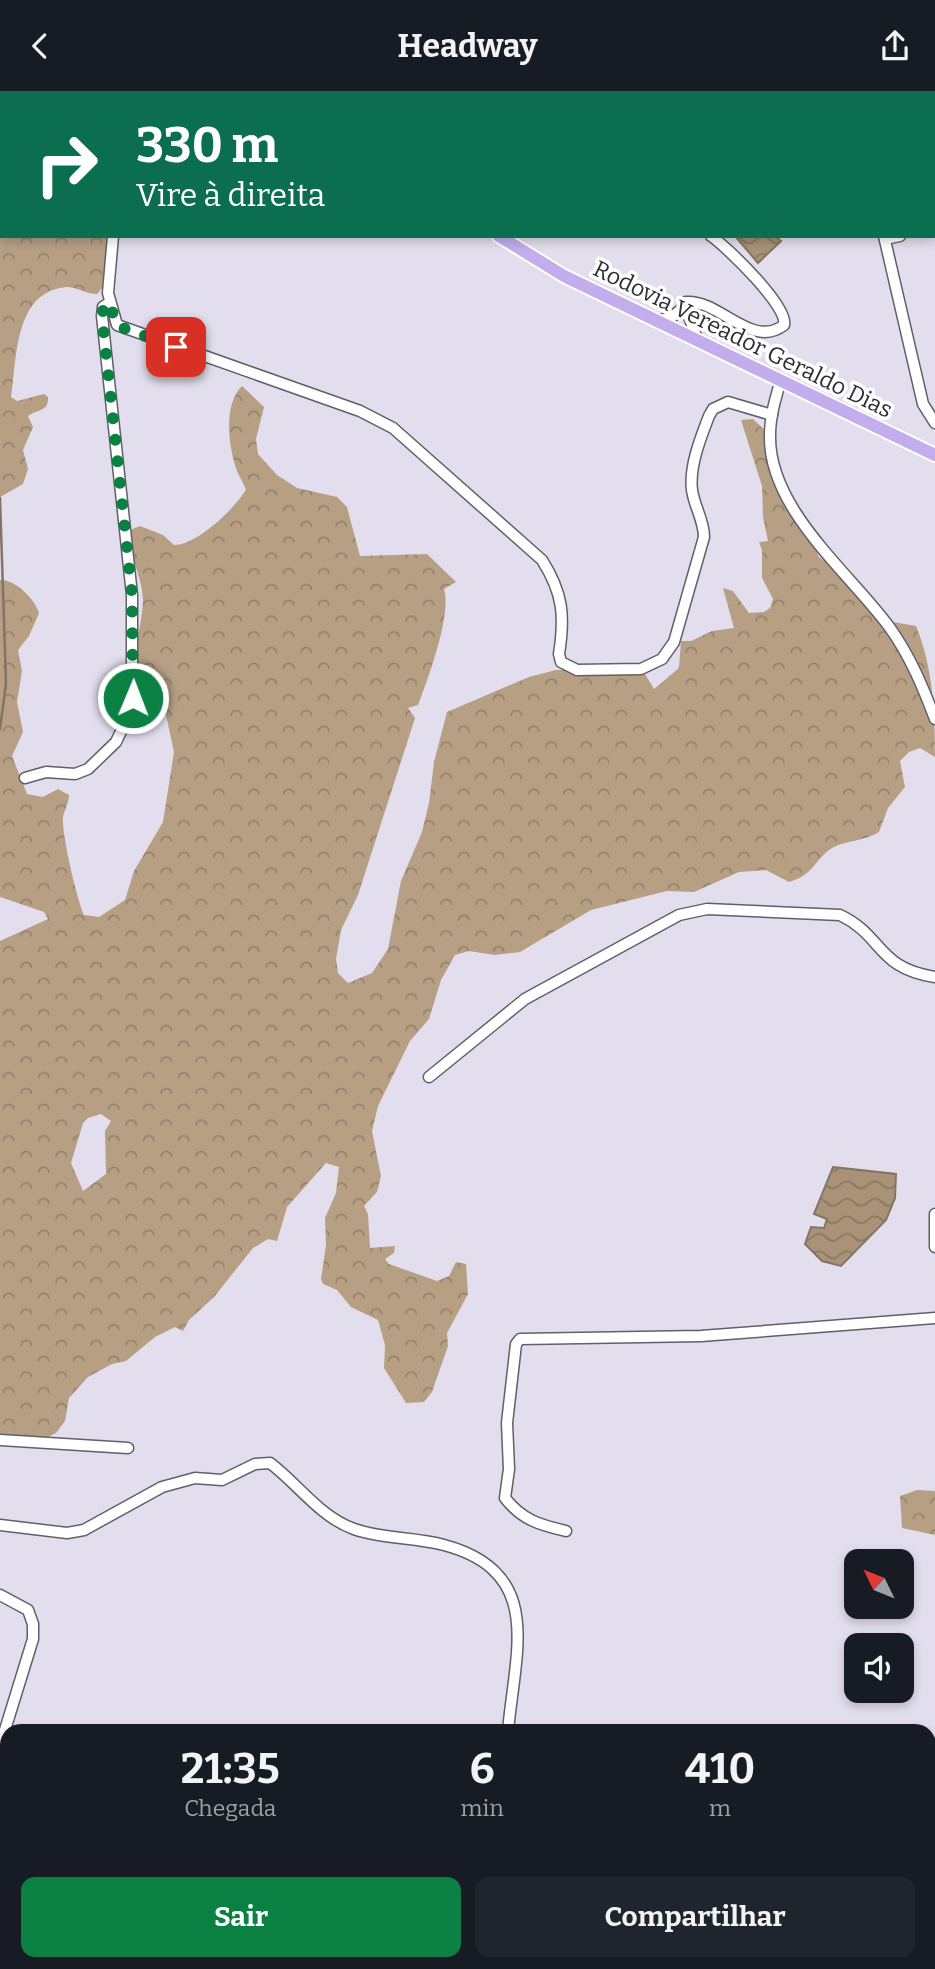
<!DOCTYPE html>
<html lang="pt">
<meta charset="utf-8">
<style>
body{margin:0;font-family:Bitter,serif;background:#20242c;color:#f1f3f6;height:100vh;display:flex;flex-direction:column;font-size:26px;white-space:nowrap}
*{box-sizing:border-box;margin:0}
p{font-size:23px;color:#9ea1a6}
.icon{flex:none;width:38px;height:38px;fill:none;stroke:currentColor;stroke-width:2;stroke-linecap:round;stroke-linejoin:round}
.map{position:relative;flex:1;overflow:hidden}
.panel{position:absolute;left:0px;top:1633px;width:936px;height:247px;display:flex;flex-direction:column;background:#171b24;border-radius:21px 21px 0 0;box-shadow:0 4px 10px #0003}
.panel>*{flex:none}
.guide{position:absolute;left:0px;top:0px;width:936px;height:147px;box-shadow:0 4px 10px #0003;background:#0b6e4f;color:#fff;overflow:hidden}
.needle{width:46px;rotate:313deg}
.controls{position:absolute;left:844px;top:1458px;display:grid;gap:14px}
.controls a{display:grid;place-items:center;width:70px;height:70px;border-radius:14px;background:#171b24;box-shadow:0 4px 10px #0003;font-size:35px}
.pin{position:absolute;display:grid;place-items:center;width:60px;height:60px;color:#fff;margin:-30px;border-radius:14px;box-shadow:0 4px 10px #0006}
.me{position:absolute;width:77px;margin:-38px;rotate:1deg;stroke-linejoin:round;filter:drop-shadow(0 0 5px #0008)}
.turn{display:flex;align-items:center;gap:24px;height:147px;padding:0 21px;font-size:32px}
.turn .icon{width:91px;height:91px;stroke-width:2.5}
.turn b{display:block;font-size:49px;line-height:60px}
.eta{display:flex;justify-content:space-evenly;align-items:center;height:119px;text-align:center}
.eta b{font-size:42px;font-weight:700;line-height:49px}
.button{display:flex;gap:14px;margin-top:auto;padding:14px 21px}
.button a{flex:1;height:80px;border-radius:14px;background:#0b8043;color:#fff;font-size:28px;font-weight:700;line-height:80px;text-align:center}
.button a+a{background:#20242c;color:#f1f3f6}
header{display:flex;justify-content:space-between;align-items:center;height:91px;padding:0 21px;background:#171b24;font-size:32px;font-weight:700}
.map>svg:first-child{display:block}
</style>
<header><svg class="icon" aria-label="back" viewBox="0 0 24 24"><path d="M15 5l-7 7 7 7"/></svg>Headway<svg class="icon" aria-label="share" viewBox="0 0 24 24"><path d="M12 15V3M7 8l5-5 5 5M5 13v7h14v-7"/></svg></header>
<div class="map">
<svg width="935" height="1878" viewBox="0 0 935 1878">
<defs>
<pattern id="forest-crowns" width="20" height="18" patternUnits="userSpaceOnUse" patternTransform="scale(1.75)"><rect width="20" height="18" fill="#b79f84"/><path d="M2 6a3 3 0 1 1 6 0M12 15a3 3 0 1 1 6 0" fill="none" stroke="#95826d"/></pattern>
<pattern id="water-waves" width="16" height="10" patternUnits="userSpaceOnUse" patternTransform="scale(1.75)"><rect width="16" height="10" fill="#aa9278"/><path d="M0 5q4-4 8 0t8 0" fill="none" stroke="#8b7863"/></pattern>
</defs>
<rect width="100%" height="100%" fill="#e2deed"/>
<!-- forest -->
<g fill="url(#forest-crowns)" fill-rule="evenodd">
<path d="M0 37 2 145H118C114 165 112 188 97 203 86 203 77 196 66 196 14 201 17 267 11 306L17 310 44 303 48 306C49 321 37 318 28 325L33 336 23 359 28 378 23 393 0 406Z"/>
<path d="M242 295 264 316 256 348 258 363 277 384 297 397 337 406 347 416 360 465 427 463 456 491 444 498C452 523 428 588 418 614L408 617 415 627 358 804 341 839 336 868 338 882 348 892 372 882 388 858 401 790 422 741 429 712 434 671 447 621 529 586 556 579 642 578 654 598 679 577 681 550H691L712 540 734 537 723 497 733 500 749 522 764 521 770 517 773 508 762 487V459L759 451 768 450 763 426 762 395 741 329 753 328 772 346 782 385 819 466 851 489 893 531 916 535C933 576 935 622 935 666L920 657 909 661 900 670 905 696 888 717 879 741C863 751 846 749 832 757 814 769 814 784 789 791L766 779 739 781 694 801 667 800 591 819 520 861 495 864 469 860 455 864 441 889 429 928 410 950 378 1015 372 1040 381 1085 377 1101 364 1115 368 1123 370 1157 395 1155 394 1162 385 1168 389 1173 437 1190 449 1185 456 1171 466 1173 468 1203 447 1242 448 1255 432 1301 424 1311 406 1312 384 1277 385 1254 378 1229 351 1216 337 1199 323 1193 321 1188 326 1154 325 1127 336 1102 339 1076 326 1072 287 1116 277 1150 268 1148 253 1157 214 1206 189 1229 183 1240 175 1236 155 1246 126 1270 112 1273 88 1286 69 1307 65 1330 56 1342 44 1348 0 1347V850L48 828 44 821 0 806V489C15 488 35 508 39 522L29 545 18 559 22 580 17 611 23 641 12 665 27 703 43 706 58 698 69 704C69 714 62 721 63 731 63 748 77 809 84 824L99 826 125 809 134 780 163 731 174 661 166 624 145 609 147 607C123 589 143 536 143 509 142 485 129 464 128 440L140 435 163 444 174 454C197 454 233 419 246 399 243 390 237 383 235 374 228 350 224 313 242 295ZM101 1023 111 1030 105 1040 106 1083 83 1100 71 1072 83 1032 88 1027Z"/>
<polygon points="917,1399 935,1400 935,1444 902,1437 900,1405"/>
<polygon points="935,1686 935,1878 759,1878 757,1873 929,1872 929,1692"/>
<polygon points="663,1873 746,1873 749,1878 668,1878"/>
</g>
<!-- water -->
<g fill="url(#water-waves)" stroke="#857463" stroke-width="2">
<polygon points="735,145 775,145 781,150 758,172"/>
<polygon points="833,1076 896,1083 895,1107 886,1129 841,1175 822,1170 805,1153 811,1136 824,1137 827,1128 814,1123"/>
</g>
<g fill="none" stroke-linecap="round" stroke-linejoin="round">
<!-- stream -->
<polyline stroke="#857463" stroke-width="2.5" points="0,407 6,592 0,638"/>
<defs>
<g id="minor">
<polyline points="143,2 144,0"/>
<polyline points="934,67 935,67"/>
<polyline points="934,139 935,139"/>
<path d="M113 145 108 202 117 234 360 320 393 337 542 469C563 502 565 525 559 563L561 571 577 579 641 578 662 568 674 551 704 446C704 429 694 415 692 399 689 375 701 346 709 325L713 318 728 311 772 324"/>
<polyline points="884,145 923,313 935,332"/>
<polyline points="885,148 900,145"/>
<polyline points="685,215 698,250"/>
<path d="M656 230 672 226 685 215 686 211C719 208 752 259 784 234 789 216 727 156 711 145"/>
<path d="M780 292C775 309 770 326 770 344 768 418 850 482 890 537 910 565 923 596 935 628"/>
<polyline points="25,687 46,681 75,683 88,678 116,651 132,617 132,504 102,225 103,216 109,212"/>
<path d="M429 986 525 908 679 824 707 818 840 824C884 845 876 877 935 886"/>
<polyline points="935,1123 935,1156"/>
<polyline points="0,1349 128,1357"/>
<path d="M0 1434 67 1442 84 1439 162 1396 195 1387 222 1389 255 1373 270 1372C298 1393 320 1426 354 1438 382 1448 414 1446 444 1454 545 1481 515 1560 508 1640"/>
<path d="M566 1440C540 1434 522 1429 505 1407L509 1378 507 1332 516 1253 520 1248 701 1245 935 1227"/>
<polyline points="0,1504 28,1519 33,1533 33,1548 0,1655"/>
<polyline points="0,1691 0,1705"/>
<polyline points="353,1872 380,1878"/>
<polyline points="759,1872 761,1878"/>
<polyline points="0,1877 2,1878"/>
<polyline points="329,1878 353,1872"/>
<polyline points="469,1878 481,1872"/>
</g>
<g id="major">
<polyline points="326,0 328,2"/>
<polyline points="499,145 564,185 935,364"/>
</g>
</defs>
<!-- minor casing -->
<use href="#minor" stroke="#625e6b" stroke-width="13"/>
<!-- major casing -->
<use href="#major" stroke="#fff" stroke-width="16"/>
<!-- minor -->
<use href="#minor" stroke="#fff" stroke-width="10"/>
<!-- major -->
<use href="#major" stroke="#c3adec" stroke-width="12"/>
</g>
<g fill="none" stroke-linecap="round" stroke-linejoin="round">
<!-- route -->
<polyline stroke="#0b8043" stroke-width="12" stroke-dasharray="0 21.6" points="133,607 132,504 102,225 104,214 109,212 117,234 123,237 176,256"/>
</g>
<g text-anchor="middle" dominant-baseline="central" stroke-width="7" stroke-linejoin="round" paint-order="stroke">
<!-- street labels -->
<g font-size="23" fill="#2f2d33" stroke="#fff">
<text transform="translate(743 248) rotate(26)">Rodovia Vereador Geraldo Dias</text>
</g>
</g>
</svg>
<div class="controls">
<a><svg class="needle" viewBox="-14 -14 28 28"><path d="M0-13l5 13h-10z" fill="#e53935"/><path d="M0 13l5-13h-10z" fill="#9ea1a6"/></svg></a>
<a><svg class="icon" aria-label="sound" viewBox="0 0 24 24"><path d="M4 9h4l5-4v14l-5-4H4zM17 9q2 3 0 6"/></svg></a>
</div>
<div class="pin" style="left:176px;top:256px;background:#d93025"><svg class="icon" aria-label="arrive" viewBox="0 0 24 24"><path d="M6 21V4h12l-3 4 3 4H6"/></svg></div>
<svg class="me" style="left:133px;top:607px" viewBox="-20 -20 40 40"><circle r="17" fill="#0b8043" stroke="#fff" stroke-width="3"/><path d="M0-11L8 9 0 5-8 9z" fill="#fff"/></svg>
<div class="guide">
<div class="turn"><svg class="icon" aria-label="right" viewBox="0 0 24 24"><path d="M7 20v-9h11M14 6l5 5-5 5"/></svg><div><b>330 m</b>Vire à direita</div></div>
</div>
<section class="panel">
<div class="eta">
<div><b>21:35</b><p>Chegada</p></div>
<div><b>6</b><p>min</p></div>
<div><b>410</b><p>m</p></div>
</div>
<div class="button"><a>Sair</a><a>Compartilhar</a></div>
</section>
</div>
